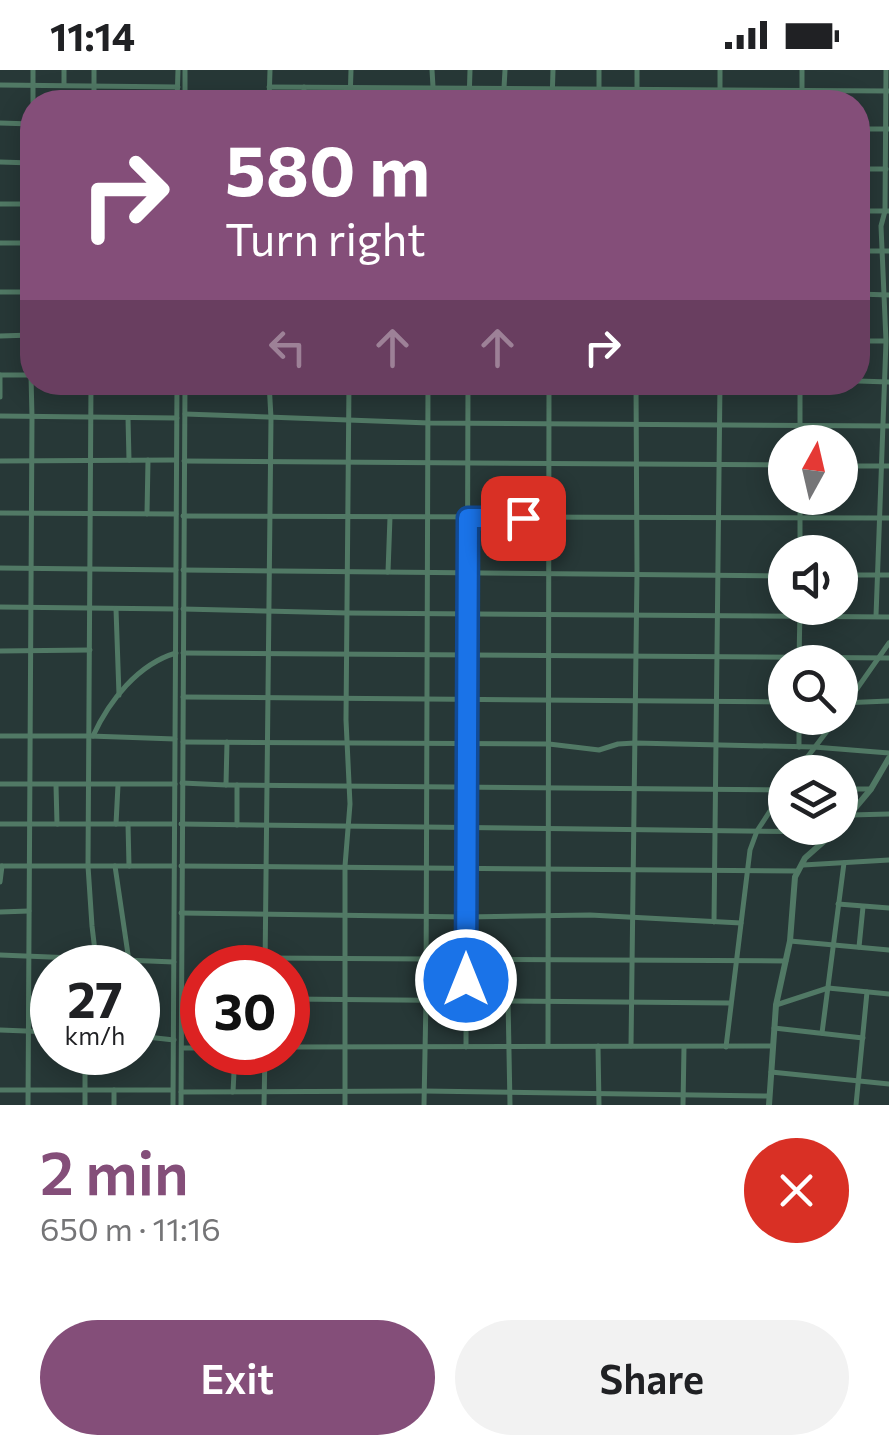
<!DOCTYPE html>
<meta charset="utf-8">
<style>
body{margin:0;font-family:Commissioner,sans-serif;background:#f2f2f2;color:#202124;height:100vh;display:flex;flex-direction:column;font-size:38px;white-space:nowrap}
*{box-sizing:border-box;margin:0}
p{font-size:32px;color:#757577}
.icon{flex:none;width:55px;height:55px;fill:none;stroke:currentColor;stroke-width:2;stroke-linecap:round;stroke-linejoin:round}
.map{position:relative;height:1035px;overflow:hidden}
.side{display:flex;flex-direction:column;background:#fff;flex:1}
.side>*{flex:none}
.hud{position:absolute;left:20px;top:20px;width:850px;height:305px;border-radius:40px;box-shadow:0 5px 25px #0003;background:#844e79;color:#fff;overflow:hidden}
.needle{width:65px;rotate:8deg}
.tools{position:absolute;left:768px;top:355px;display:grid;gap:20px}
.tools a{display:grid;place-items:center;width:90px;height:90px;border-radius:50%;background:#fff;box-shadow:0 5px 25px #0003;font-size:50px}
.speed{position:absolute;left:30px;top:875px;display:flex;gap:20px;font-size:50px;font-weight:700;text-align:center}
.speed>*{display:grid;place-content:center;width:130px;height:130px;border-radius:50%;background:#fff;box-shadow:0 5px 25px #0003;line-height:1}
.speed small{font-size:25px;font-weight:400}
.speed .limit{border:15px solid #d22;background:#fff;color:#111}
.pin{position:absolute;display:grid;place-items:center;width:85px;height:85px;color:#fff;margin:-42px;border-radius:20px;box-shadow:0 5px 15px #0006}
.me{position:absolute;width:110px;margin:-55px;rotate:0deg;stroke-linejoin:round;filter:drop-shadow(0 0 8px #0008)}
.turn{display:flex;align-items:center;gap:35px;height:210px;padding:0 40px;font-size:45px}
.turn .icon{width:130px;height:130px;stroke-width:2.5}
.turn b{display:block;font-size:70px;line-height:85px}
.lanes{display:flex;align-items:center;height:95px;padding:0 40px;background:#0003;justify-content:center;gap:50px;direction:ltr}
.lanes .off{opacity:.35}
.round{display:grid;place-items:center;flex:none;width:105px;height:105px;border-radius:52px;background:#f2f2f2}
.head{display:flex;align-items:center;justify-content:space-between;height:170px;padding:0 40px}
h1{font-size:60px;font-weight:600;line-height:75px;color:#844e79}
.button{display:flex;gap:20px;margin-top:auto;padding:20px 40px}
.button a{flex:1;height:115px;border-radius:60px;background:#844e79;color:#fff;font-size:40px;font-weight:600;line-height:115px;text-align:center}
.button a+a{background:#f2f2f2;color:#202124}
.status{display:flex;justify-content:space-between;align-items:center;height:70px;padding:0 50px;background:#fff;direction:ltr}
.status svg{height:28px;fill:currentColor}
.map>svg:first-child{display:block}
</style>
<div class="status"><b>11:14</b><svg viewBox="0 0 49 12"><path d="M0 12V9h3v3zM5 12V6h3v6zM10 12V3h3v9zM15 12V0h3v12zM26 1h20v11H26zM47 4h2v5h-2z"/></svg></div>
<div class="map">
<svg width="889" height="1035" viewBox="0 0 889 1035">
<rect width="100%" height="100%" fill="#273837"/>
<g fill="none" stroke-linecap="round" stroke-linejoin="round">
<!-- minor -->
<g stroke="#517965" stroke-width="5">
<polyline points="64,0 64,15"/>
<polyline points="94,0 94,32"/>
<polyline points="432,0 433,17"/>
<polyline points="720,0 720,32"/>
<polyline points="0,15 178,17"/>
<polyline points="269,17 889,21"/>
<polyline points="304,17 304,32"/>
<polyline points="599,17 599,0"/>
<polyline points="504,18 505,0"/>
<polyline points="33,32 33,0"/>
<polyline points="177,32 178,0"/>
<polyline points="185,32 185,0"/>
<polyline points="269,32 270,0"/>
<polyline points="350,32 351,0"/>
<polyline points="469,32 470,0"/>
<polyline points="552,32 553,0"/>
<polyline points="637,32 637,0"/>
<polyline points="802,32 802,0"/>
<polyline points="0,53 32,54"/>
<polyline points="858,59 889,59"/>
<polyline points="0,92 32,93"/>
<polyline points="858,99 886,99"/>
<polyline points="0,134 32,134"/>
<polyline points="858,141 889,141"/>
<polyline points="0,173 32,173"/>
<polyline points="858,181 889,181"/>
<polyline points="0,222 32,222"/>
<polyline points="858,224 889,225"/>
<polyline points="0,266 32,265"/>
<polyline points="858,271 884,271"/>
<polyline points="0,305 32,305"/>
<polyline points="858,311 889,312"/>
<polyline points="91,312 88,796 92,856 97,898"/>
<polyline points="0,327 0,305"/>
<polyline points="185,344 429,353 889,356"/>
<polyline points="0,346 177,348"/>
<polyline points="128,348 129,390"/>
<polyline points="800,372 800,312"/>
<polyline points="0,391 176,390"/>
<polyline points="184,391 785,395"/>
<polyline points="840,396 889,396"/>
<polyline points="800,428 800,482"/>
<polyline points="0,443 176,444"/>
<polyline points="147,444 148,390"/>
<polyline points="183,446 889,448"/>
<polyline points="0,498 176,500"/>
<polyline points="183,500 785,506"/>
<polyline points="388,502 390,447"/>
<polyline points="840,505 889,505"/>
<polyline points="0,537 176,539"/>
<polyline points="116,539 119,625"/>
<polyline points="183,539 348,543 889,547"/>
<polyline points="876,546 886,271 881,156 885,141 886,0"/>
<polyline points="0,581 90,580"/>
<polyline points="183,583 889,588"/>
<polyline points="799,592 800,538"/>
<polyline points="183,627 785,632"/>
<polyline points="840,633 889,631"/>
<polyline points="840,643 889,573"/>
<polyline points="0,666 90,666 175,669"/>
<path d="M93 666C109 631 138 594 176 583"/>
<polyline points="183,672 549,674 599,680 618,674 635,673 814,677 889,683"/>
<polyline points="799,677 799,648"/>
<polyline points="796,702 837,648"/>
<polyline points="182,713 226,715 227,672"/>
<polyline points="0,714 175,714"/>
<polyline points="56,715 57,754"/>
<polyline points="226,715 785,720"/>
<polyline points="237,715 237,755"/>
<polyline points="840,719 871,719"/>
<polyline points="850,745 889,744"/>
<polyline points="0,754 174,754"/>
<polyline points="116,754 118,715"/>
<polyline points="128,754 129,796"/>
<polyline points="181,754 833,762"/>
<polyline points="803,795 889,790"/>
<polyline points="0,796 174,796"/>
<polyline points="115,796 130,898"/>
<polyline points="181,796 797,801"/>
<polyline points="0,812 2,796"/>
<polyline points="838,834 889,838"/>
<polyline points="0,842 29,841"/>
<polyline points="181,843 466,847 590,845 741,853"/>
<polyline points="714,852 720,312"/>
<polyline points="790,871 889,880"/>
<polyline points="859,877 863,837"/>
<polyline points="0,885 174,892"/>
<polyline points="265,888 786,891"/>
<polyline points="265,898 271,348 269,312"/>
<polyline points="288,929 730,933"/>
<polyline points="508,929 510,1035"/>
<polyline points="776,935 828,918 889,924"/>
<polyline points="774,958 863,968"/>
<polyline points="0,960 52,962"/>
<polyline points="822,963 844,793"/>
<polyline points="138,966 174,970"/>
<polyline points="548,976 549,312"/>
<polyline points="598,976 599,1035"/>
<polyline points="631,976 637,503 636,312"/>
<polyline points="288,977 773,976"/>
<polyline points="466,977 468,312"/>
<polyline points="726,977 750,780 757,761 783,721"/>
<polyline points="182,978 202,978"/>
<polyline points="85,982 85,1035"/>
<polyline points="771,1002 889,1014"/>
<polyline points="0,1020 172,1020"/>
<polyline points="181,1022 424,1021 769,1026"/>
<polyline points="233,1022 235,982"/>
<polyline points="28,1035 32,347 29,222 32,41"/>
<polyline points="114,1035 114,1020"/>
<polyline points="173,1035 177,312"/>
<polyline points="181,1035 185,312"/>
<polyline points="264,1035 265,982"/>
<polyline points="345,1035 345,796 350,734 346,650 349,312"/>
<polyline points="424,1035 426,929 428,312"/>
<polyline points="683,1035 684,977"/>
<polyline points="856,1035 867,922"/>
</g>
<!-- tertiary -->
<g stroke="#517965" stroke-width="6">
<polyline points="840,756 871,719 889,688"/>
<polyline points="769,1035 776,935 790,871 795,807 805,788 839,758"/>
</g>
</g>
<g fill="none" stroke-linecap="round" stroke-linejoin="round">
<defs>
<polyline id="route" points="466,910 468,448 523,448"/>
</defs>
<!-- route casing -->
<use href="#route" stroke="#114b97" stroke-width="25"/>
<!-- route -->
<use href="#route" stroke="#1a73e8" stroke-width="18"/>
</g>
</svg>
<div class="tools">
<a><svg class="needle" viewBox="-14 -14 28 28"><path d="M0-13l5 13h-10z" fill="#e53935"/><path d="M0 13l5-13h-10z" fill="#757577"/></svg></a>
<a><svg class="icon" aria-label="sound" viewBox="0 0 24 24"><path d="M4 9h4l5-4v14l-5-4H4zM17 9q2 3 0 6"/></svg></a>
<a><svg class="icon" aria-label="search" viewBox="0 0 24 24"><circle cx="10" cy="10" r="6"/><path d="M15 15l6 6"/></svg></a>
<a><svg class="icon" aria-label="layers" viewBox="0 0 24 24"><path d="M12 4l9 5-9 5-9-5zM3 14l9 5 9-5"/></svg></a>
</div>
<div class="speed"><div>27<small>km/h</small></div><div class="limit">30</div></div>
<div class="pin" style="left:523px;top:448px;background:#d93025"><svg class="icon" aria-label="arrive" viewBox="0 0 24 24"><path d="M6 21V4h12l-3 4 3 4H6"/></svg></div>
<svg class="me" style="left:466px;top:910px" viewBox="-20 -20 40 40"><circle r="17" fill="#1a73e8" stroke="#fff" stroke-width="3"/><path d="M0-11L8 9 0 5-8 9z" fill="#fff"/></svg>
<div class="hud">
<div class="turn"><svg class="icon" aria-label="right" viewBox="0 0 24 24"><path d="M7 20v-9h11M14 6l5 5-5 5"/></svg><div><b>580 m</b>Turn right</div></div>
<div class="lanes"><svg class="icon off" aria-label="left" viewBox="0 0 24 24"><path d="M17 20v-9H6M10 6l-5 5 5 5"/></svg><svg class="icon off" aria-label="ahead" viewBox="0 0 24 24"><path d="M12 20V5M6 11l6-6 6 6"/></svg><svg class="icon off" aria-label="ahead" viewBox="0 0 24 24"><path d="M12 20V5M6 11l6-6 6 6"/></svg><svg class="icon" aria-label="right" viewBox="0 0 24 24"><path d="M7 20v-9h11M14 6l5 5-5 5"/></svg></div>
</div>
</div>
<section class="side">
<div class="head"><div><h1>2 min</h1><p>650 m · 11:16</p></div><a class="round" style="background:#d93025;color:#fff"><svg class="icon" aria-label="close" viewBox="0 0 24 24"><path d="M6 6l12 12M18 6L6 18"/></svg></a></div>
<div class="button"><a>Exit</a><a>Share</a></div>
</section>
